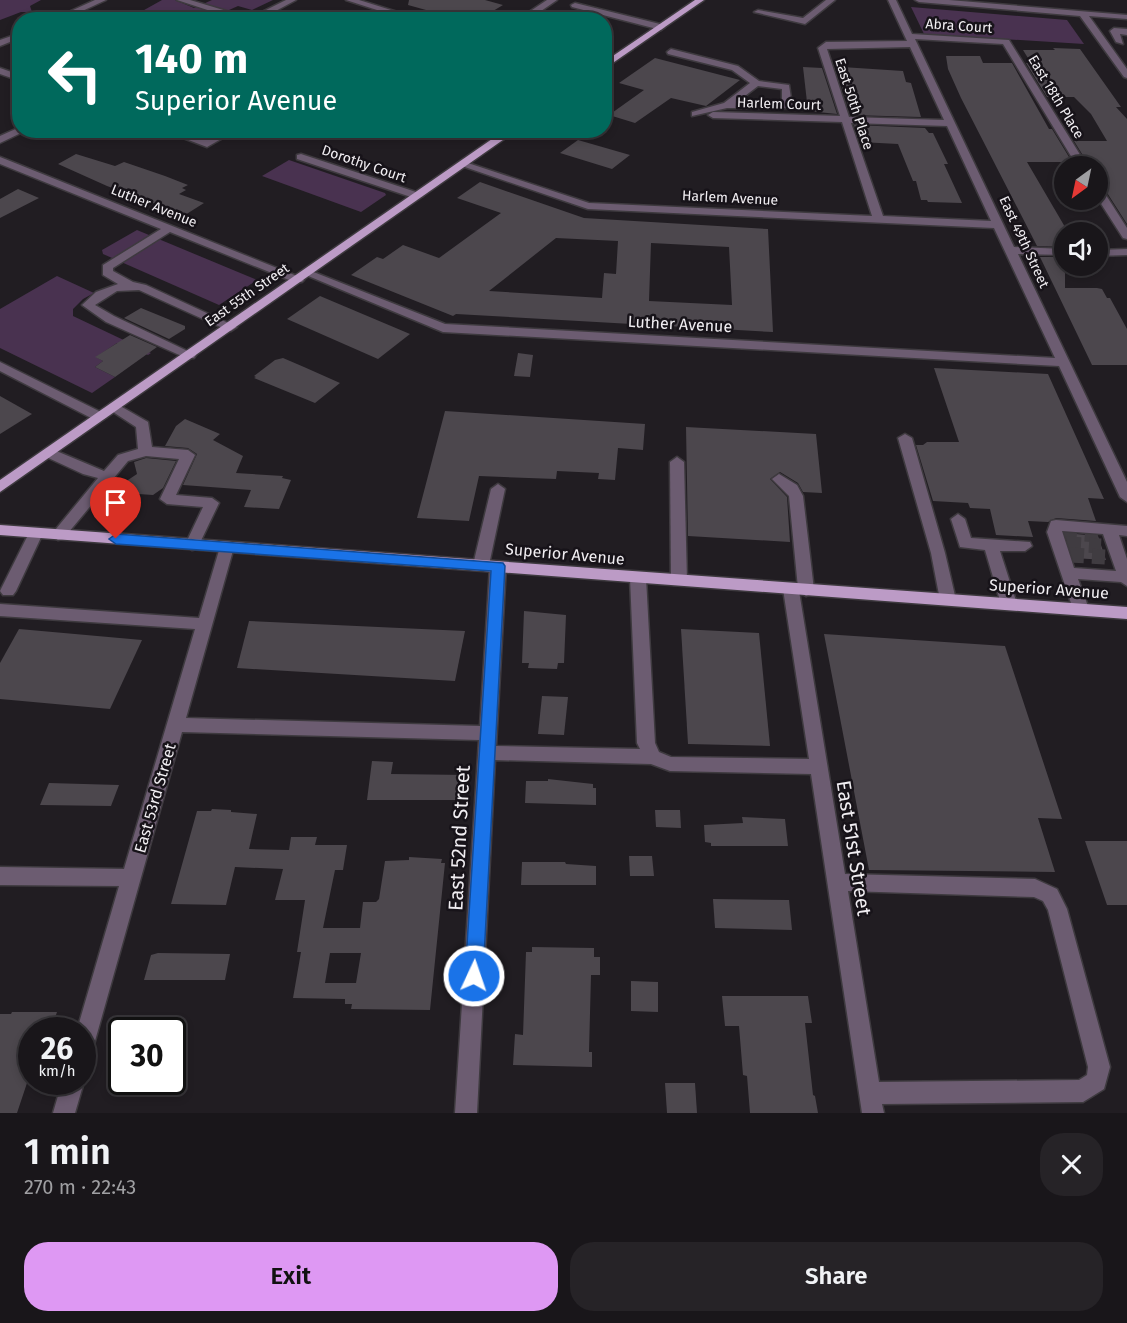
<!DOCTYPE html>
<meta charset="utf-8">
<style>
body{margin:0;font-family:"Fira Sans",sans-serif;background:#262327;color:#f1f3f6;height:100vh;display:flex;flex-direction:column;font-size:22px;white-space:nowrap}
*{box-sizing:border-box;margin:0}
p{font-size:20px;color:#9f9fa2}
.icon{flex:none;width:33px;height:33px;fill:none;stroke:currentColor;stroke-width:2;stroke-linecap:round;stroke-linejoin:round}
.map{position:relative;height:1113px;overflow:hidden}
.sheet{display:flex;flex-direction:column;background:#19161a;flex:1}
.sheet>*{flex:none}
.banner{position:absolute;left:12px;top:12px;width:600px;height:126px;border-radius:24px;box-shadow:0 3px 9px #0003,0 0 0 2px #373539;background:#00695c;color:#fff;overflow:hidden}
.needle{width:39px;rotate:213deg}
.buttons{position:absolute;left:1054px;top:156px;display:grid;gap:12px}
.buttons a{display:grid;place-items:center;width:54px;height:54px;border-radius:50%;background:#19161a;box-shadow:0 3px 9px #0003,0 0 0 2px #373539;font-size:30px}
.speed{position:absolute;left:18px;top:1017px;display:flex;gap:12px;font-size:30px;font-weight:700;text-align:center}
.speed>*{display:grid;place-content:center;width:78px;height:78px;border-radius:50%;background:#19161a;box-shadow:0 3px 9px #0003,0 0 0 2px #373539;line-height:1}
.speed small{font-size:15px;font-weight:400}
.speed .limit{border:3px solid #111;border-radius:9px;background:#fff;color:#111}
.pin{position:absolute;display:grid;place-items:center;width:51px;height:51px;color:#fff;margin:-62px -26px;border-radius:50% 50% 50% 0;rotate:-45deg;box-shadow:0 0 6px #0007}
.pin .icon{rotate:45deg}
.me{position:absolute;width:66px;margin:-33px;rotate:3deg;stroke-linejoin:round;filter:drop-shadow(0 0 4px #0008)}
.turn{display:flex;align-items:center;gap:21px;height:126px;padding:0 24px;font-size:27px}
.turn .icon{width:78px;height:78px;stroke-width:2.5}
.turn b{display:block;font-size:42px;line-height:51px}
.round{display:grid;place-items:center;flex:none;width:63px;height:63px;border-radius:24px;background:#262327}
.headline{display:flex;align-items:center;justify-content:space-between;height:102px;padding:0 24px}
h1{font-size:36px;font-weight:600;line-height:45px}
.button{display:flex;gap:12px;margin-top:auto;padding:12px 24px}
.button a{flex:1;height:69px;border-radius:24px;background:#de98f3;color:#111;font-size:24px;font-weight:600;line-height:69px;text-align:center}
.button a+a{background:#262327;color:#f1f3f6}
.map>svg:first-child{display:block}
</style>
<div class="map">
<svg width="1127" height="1113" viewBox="0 0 1127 1113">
<rect width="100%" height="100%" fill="#211d22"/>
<!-- green -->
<g fill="#493250">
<polygon points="0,0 41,0 30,6 32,12 21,12 0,20"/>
<polygon points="162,0 175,0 194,8 212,0 273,0 252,10 238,6 229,10 242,14 206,17 204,19 109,20 111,14 124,10 137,14"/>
<polygon points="911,7 1067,20 1084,44 924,34"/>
<polygon points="289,160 385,193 386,195 361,212 262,176"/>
<polygon points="137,230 257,280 219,305 103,254 102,250"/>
<polygon points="57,276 94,293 83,299 73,309 73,316 151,353 148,355 117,343 96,357 103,361 95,367 115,377 92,393 0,348 0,309"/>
</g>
<!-- building -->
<g fill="#4c474d" fill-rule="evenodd">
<polygon points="409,0 485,0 503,5 478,20 462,20 408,5"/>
<polygon points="1053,48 1080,49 1121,107 1116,107 1127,119 1127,224 1104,188 1098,186 1098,161 1087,162 1074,141 1107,141 1091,114 1074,97 1047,97 1026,63 1031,63 1023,50 1055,50"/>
<polygon points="946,56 980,56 983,63 1012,63 1049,129 1052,129 1072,162 1027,162 1065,227 1065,247 1037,246 961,98 948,69"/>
<polygon points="655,58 740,80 706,106 671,98 635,123 609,115 644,90 619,83"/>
<polygon points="803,67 822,68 837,114 808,111"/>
<polygon points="842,67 903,71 906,82 911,83 921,117 851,115 836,68 842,69"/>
<polygon points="854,125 925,128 929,133 933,133 948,164 944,164 962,203 928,202 927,200 921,200 916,181 913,181 898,144 860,142"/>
<polygon points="578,140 630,155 612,169 560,153"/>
<polygon points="76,154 115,166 124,162 165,176 188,185 182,188 186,190 179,194 204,203 185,215 107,186 58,164"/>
<path d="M480 182 584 218 768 229 773 332 456 314 453 316 351 275 377 257 383 259 403 245 439 258 501 213 457 198ZM556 238 618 241 616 274 604 273 602 298 489 291ZM651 243 729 247 732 305 649 301Z"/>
<polygon points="18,189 39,198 0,218 0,199"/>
<polygon points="1040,257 1065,257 1065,288 1097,288 1102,289 1107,298 1110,298 1127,329 1127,365 1092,365"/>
<polygon points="320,296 410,334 378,359 287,319"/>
<polygon points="141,308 185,326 185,329 169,339 124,318"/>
<polygon points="130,335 157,347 115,377 95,367 103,361 95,357"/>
<polygon points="518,353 533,355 530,377 514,376"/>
<polygon points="283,358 304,367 340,383 315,403 254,378 256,377 254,376 275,360"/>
<polygon points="934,368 1048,374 1104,499 1088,498 1096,521 1056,518 1048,522 1028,521 1033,537 996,535 990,509 970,508 968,503 933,501 916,445 923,445 927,442 959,442"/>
<polygon points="0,396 32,414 0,434"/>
<polygon points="445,411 645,424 643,450 618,448 615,480 598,479 599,473 557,471 556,479 479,476 469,521 417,518"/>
<polygon points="185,419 220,434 213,440 243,456 236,473 283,476 282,478 291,480 279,509 244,507 251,490 183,485 197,454 188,448 165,446 176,426"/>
<polygon points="686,427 816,434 822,493 803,492 798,483 780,472 770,479 787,497 790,542 688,536"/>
<polygon points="146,458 176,461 163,488 153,495 110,492 137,474 134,462"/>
<polygon points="1065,533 1098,536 1106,560 1073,558"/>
<polygon points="524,611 566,615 564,663 558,663 557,669 528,668 529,663 522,663"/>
<polygon points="249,621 465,631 455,681 237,668"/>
<polygon points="19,629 142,640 110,709 0,699 0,663"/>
<polygon points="681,629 759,633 770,746 688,744"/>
<polygon points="824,634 1005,646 1062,819 1038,818 1055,872 869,870"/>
<polygon points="542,696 568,697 564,735 538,734"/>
<polygon points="372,761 393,762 391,774 467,775 465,800 367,800"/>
<polygon points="548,779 593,784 593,788 596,788 596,805 525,803 526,781 548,781"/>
<polygon points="49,783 119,785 111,806 40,805"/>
<path d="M212 809 231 810V812L257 814 249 849 289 850 291 837H317L315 845H347L343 870H335L323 928H360L363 902H376L379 899 385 861 409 860V857L442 859 441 863H445L430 1010 351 1009 352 1004H345V999L293 998 301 952H297L305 900H275L283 869 235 867 226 905 171 904 197 811H211ZM330 953H361L356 983H325Z"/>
<polygon points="655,810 680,810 681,828 656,827"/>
<polygon points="742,817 785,819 788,846 711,846 711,843 705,842 704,825 743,823"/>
<polygon points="1085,841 1127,841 1127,905 1107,905"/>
<polygon points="629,856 652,856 654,876 630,876"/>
<polygon points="522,862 565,862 566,864 596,866 596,885 521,885"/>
<polygon points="713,899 789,900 792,930 715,928"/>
<polygon points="532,947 594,948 594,957 600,957 600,975 591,975 589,1052 592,1052 592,1067 513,1065 515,1034 523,1035 526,952 532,952"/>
<polygon points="158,953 230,954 225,980 144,980 151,955"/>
<polygon points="631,981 658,982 658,1012 631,1011"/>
<polygon points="722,996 808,996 812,1023 805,1023 813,1095 815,1096 818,1113 750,1113 747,1076 743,1075 739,1026 725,1026"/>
<polygon points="12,1012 57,1012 51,1030 32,1030 32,1068 17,1113 0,1113 0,1014 11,1014"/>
<polygon points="665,1083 695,1083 697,1113 667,1113"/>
</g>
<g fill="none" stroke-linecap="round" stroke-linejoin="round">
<!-- minor-tunnel -->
<g stroke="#403c41" stroke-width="15" stroke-dasharray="15 8" stroke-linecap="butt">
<polyline points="1062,532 1098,535"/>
<polyline points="1066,544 1101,546"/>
<polyline points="1069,555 1105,557"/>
</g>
<defs>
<g id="minor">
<polygon points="95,0 106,0 63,20 51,20"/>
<polygon points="177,0 190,0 250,18 286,0 296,0 259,20 238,20"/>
<polygon points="346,0 359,0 423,20 408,20"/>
<polygon points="547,0 557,0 528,20 517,20"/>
<polygon points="826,0 835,0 805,24 754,12 758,10 803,18"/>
<path d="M888 0H896L912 34 1009 40 1087 166H1077L1003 44 915 39 1014 247 1065 249V255L1018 254 1127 482V502L1120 497 1059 366 443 332 301 273 303 271H311L445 324 1055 358 994 228 588 209 459 165 468 163 589 203 872 216 842 122 713 118 708 115 713 112 840 116 818 48 826 42 907 41ZM910 47 944 120 849 117 827 49ZM851 123 947 126 991 221 883 216Z"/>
<polygon points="915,0 949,0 1127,15 1127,19 1089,16 1127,69 1127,78 1124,77 1080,16 919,2"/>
<polygon points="575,3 664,25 665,27 661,30 572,7 571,5"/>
<polygon points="1114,28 1127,29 1127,35 1120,34 1123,44 1116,42 1110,31"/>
<polygon points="20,33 20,38 0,46 0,40"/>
<path d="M671 49 738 66 759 81 789 85 792 105 787 108H727L692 116V112L724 103 750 83 732 70 668 54 667 52ZM758 86 782 89V102H737Z"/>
<polygon points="0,68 20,75 20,81 0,74"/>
<polygon points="20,127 20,130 25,130 23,132 0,143 0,136"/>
<polygon points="162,130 178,130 206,140 224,130 237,130 207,147"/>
<polygon points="301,154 422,194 423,196 414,198 297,159 297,155"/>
<polygon points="0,157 302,278 304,280 302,282 294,282 170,232 113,268 113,271 133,282 146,285 237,327 231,331 227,330 139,290 117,291 95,305 114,316 196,355 194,358 186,358 106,322 82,305 96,292 118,284 103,275 103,265 161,229 0,164"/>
<polygon points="1098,188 1102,189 1127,228 1127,239 1123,238 1098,199"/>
<polygon points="1127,249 1127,255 1098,256 1098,250"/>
<polygon points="0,362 105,414 107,417 100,421 95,420 0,371"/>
<polygon points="115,403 148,422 152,447 188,450 195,455 176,495 212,498 219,503 197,549 192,550 185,545 203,507 167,504 160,499 179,459 146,456 128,461 63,539 58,540 51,535 98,478 83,474 44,456 42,453 44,450 54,450 104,471 118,455 138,449 136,427 110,410 108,407 110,404"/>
<polygon points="905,434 912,438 945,553 956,600 953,604 943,604 940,600 931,553 898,438"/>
<polygon points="677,457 684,462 687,581 684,585 674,585 671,581 670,462"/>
<path d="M779 474 797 485 803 496 814 590 811 594 806 596 799 591 845 874 1035 879 1057 889 1067 909 1110 1067 1104 1089 1083 1102 882 1104 884 1113H862L811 774 670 771 651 764 495 760 477 1113H455L479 740 182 732 93 1048 89 1055 82 1058V1030H77L119 886 0 885V867L124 869 195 629 0 616V604L199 618 220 547 227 542 234 547 186 718 480 726 490 566 493 562H503L506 566 496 746 640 749 637 743 630 578 633 574H643L646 578 655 743 659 752 671 757 809 759 783 589 786 585 791 583 798 588 789 496 772 479ZM848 891 1034 897 1043 901 1048 910 1088 1067 1087 1075 1079 1080 879 1082Z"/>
<polygon points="498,484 505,489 489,565 486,569 476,569 473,565 491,489"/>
<polygon points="958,514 965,519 971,538 1030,542 1032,546 1025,551 1000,551 1017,604 1015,608 1003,608 1001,604 985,550 960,547 951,519"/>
<path d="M1056 520 1127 526V536L1119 535 1127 559V586L1121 582 1078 579 1089 609 1087 613H1075L1073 609 1047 532 1051 521ZM1062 531 1103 534 1116 571 1074 568Z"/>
<polygon points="36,528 43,533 16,591 13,595 3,595 0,591 29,533"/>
<polygon points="82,1079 84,1082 75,1113 53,1113 62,1082 82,1082"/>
</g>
<g id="major">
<polygon points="695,0 704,0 604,69 604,62"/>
<polygon points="505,130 517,130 0,492 0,480"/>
<polygon points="0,525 1127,607 1127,619 0,535"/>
</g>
</defs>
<!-- minor casing -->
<use href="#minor" stroke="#3e3a3f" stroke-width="3"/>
<!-- major casing -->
<use href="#major" stroke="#3e3a3f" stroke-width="3"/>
<!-- minor -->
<use href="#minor" fill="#6c5c71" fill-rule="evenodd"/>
<!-- major -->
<use href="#major" fill="#bc9bc6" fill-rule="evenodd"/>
</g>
<!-- route -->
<polygon fill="#1a73e8" stroke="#114b97" stroke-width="1.5" points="116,534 503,563 505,566 483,976 480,982 474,985 467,982 465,976 491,571 116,544 109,539"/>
<g text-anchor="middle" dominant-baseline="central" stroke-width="5" stroke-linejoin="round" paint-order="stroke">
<!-- far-street labels -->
<g font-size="14" fill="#f1eef2" stroke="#171319">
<text transform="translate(959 26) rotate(4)">Abra Court</text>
<text transform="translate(1056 97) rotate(59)">East 18th Place</text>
<text transform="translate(779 104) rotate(2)">Harlem Court</text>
<text transform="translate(854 104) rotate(72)">East 50th Place</text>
<text transform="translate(364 164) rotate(19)">Dorothy Court</text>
<text transform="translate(730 198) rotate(3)">Harlem Avenue</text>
<text transform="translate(154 206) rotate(22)">Luther Avenue</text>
<text transform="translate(1024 242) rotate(65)">East 49th Street</text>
<text transform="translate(247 295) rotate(-35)">East 55th Street</text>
</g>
<!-- street labels -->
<g font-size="16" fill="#f1eef2" stroke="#171319">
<text transform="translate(680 324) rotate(3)">Luther Avenue</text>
<text transform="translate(565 554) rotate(5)">Superior Avenue</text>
<text transform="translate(1049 589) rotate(4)">Superior Avenue</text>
<text transform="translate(155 798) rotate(-74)">East 53rd Street</text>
</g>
<!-- near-street labels -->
<g font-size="20" fill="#f1eef2" stroke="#171319">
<text transform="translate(459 838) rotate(-87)">East 52nd Street</text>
<text transform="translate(854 848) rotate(81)">East 51st Street</text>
</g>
</g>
</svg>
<div class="buttons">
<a><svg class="needle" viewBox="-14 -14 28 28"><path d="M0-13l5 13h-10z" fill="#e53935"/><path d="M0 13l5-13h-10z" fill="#9f9fa2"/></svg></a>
<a><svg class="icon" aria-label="sound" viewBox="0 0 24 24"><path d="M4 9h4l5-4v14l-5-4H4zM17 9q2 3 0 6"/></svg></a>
</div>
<div class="speed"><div>26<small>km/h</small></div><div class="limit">30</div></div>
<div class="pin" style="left:116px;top:539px;background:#d93025"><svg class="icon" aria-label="arrive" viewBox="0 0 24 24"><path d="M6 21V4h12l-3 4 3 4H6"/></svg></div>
<svg class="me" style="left:474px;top:976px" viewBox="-20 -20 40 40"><circle r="17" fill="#1a73e8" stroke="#fff" stroke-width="3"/><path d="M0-11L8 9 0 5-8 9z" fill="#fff"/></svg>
<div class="banner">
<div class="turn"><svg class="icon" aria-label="left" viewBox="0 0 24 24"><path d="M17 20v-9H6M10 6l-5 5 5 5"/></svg><div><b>140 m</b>Superior Avenue</div></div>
</div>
</div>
<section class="sheet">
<div class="headline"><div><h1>1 min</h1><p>270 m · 22:43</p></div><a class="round"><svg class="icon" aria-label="close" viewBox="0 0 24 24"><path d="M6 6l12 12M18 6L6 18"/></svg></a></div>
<div class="button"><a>Exit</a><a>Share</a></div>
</section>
